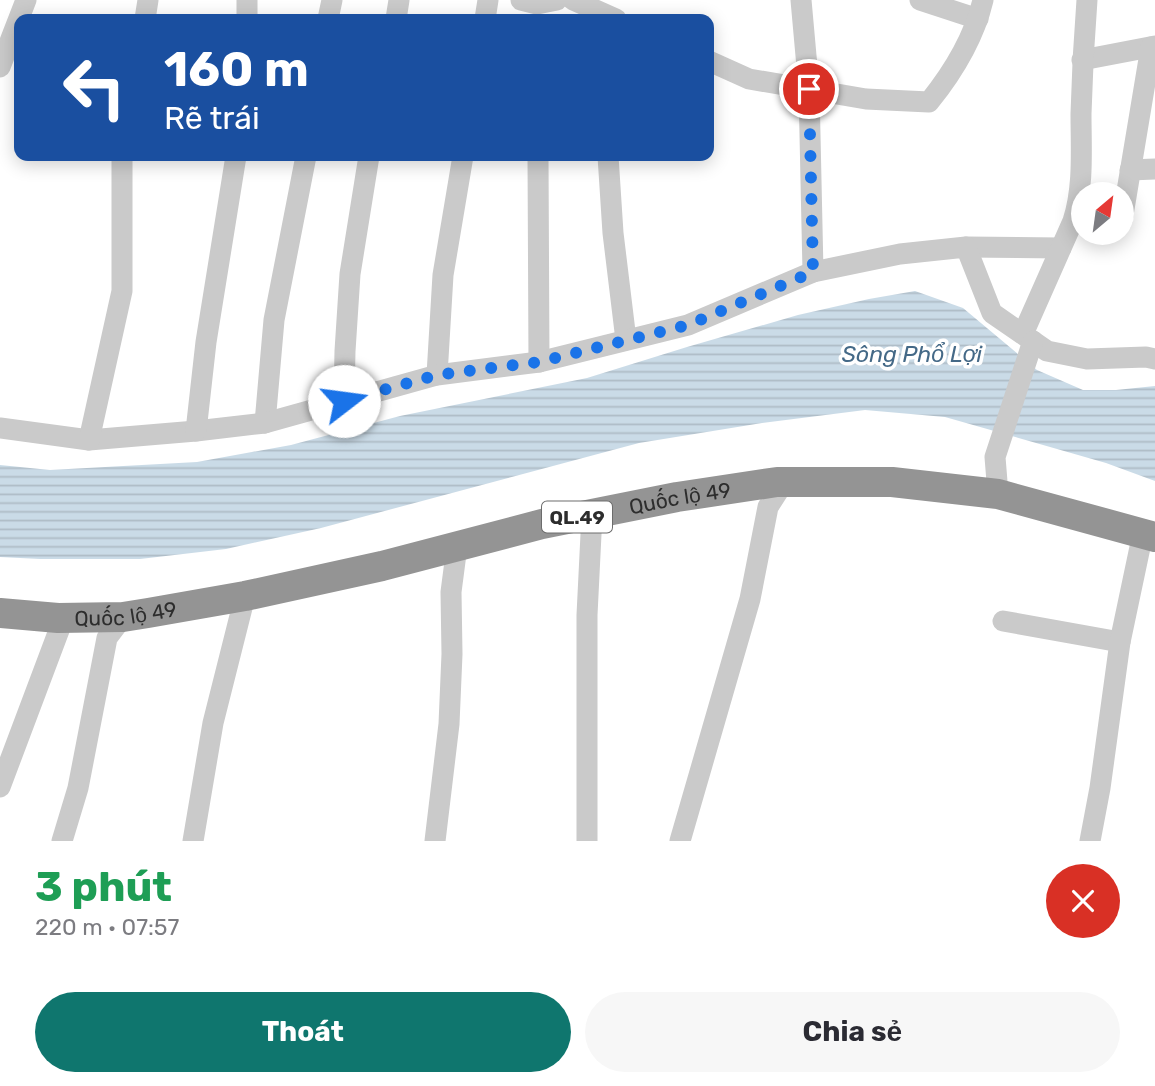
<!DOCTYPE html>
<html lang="vi">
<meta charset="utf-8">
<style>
body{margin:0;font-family:Rubik,sans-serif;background:#f7f7f7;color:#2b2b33;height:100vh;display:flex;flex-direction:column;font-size:26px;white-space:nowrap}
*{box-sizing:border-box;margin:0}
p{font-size:23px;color:#7c7c81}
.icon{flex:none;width:38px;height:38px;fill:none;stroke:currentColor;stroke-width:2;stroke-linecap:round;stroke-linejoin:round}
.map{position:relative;height:841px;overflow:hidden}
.side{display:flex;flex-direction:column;background:#fff;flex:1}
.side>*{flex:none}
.guide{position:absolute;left:14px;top:14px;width:700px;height:147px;border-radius:14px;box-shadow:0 4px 18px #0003;background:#1a4fa0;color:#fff;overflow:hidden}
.needle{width:46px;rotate:29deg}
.fabs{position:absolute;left:1071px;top:182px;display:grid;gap:14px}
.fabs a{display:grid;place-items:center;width:63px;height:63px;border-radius:50%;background:#fff;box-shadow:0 4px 18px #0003;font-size:35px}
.pin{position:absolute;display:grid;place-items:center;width:60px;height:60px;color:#fff;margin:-30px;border:4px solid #fff;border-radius:50%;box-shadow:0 2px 7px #0007}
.me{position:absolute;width:77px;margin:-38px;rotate:75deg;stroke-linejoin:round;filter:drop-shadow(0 0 5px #0008)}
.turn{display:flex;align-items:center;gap:24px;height:147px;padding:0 35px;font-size:32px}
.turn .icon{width:91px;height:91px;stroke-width:2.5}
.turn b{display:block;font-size:49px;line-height:60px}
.round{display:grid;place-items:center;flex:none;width:74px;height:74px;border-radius:37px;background:#f7f7f7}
.headline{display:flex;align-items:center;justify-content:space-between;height:119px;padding:0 35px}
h1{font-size:42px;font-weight:700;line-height:52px;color:#1e9e55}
.action{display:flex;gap:14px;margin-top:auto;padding:14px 35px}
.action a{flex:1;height:80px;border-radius:42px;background:#0f766e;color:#fff;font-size:28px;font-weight:700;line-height:80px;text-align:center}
.action a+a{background:#f7f7f7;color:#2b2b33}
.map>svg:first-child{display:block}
</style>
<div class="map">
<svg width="1155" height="841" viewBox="0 0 1155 841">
<defs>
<pattern id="water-rules" width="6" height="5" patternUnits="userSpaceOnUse" patternTransform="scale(1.75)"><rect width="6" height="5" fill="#cadbe7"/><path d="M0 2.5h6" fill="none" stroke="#aebcc6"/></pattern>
</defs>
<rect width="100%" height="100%" fill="#fff"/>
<!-- water -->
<polygon fill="url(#water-rules)" points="915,291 963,308 1037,370 1083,390 1116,390 1155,386 1155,481 1106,463 945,417 865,410 762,423 639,443 321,528 226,549 140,559 40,559 0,557 0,465 50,470 197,462 291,445 400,416 587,378 687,347 798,315 869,299"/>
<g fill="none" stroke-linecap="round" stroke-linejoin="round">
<!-- minor -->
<g stroke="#cacaca" stroke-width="21">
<polyline points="521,0 537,4 557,0"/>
<polyline points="573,0 616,19"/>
<polyline points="801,0 809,89 813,272"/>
<polyline points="920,0 978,19"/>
<polyline points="145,19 148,0"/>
<polyline points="247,19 247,0"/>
<polyline points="328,19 332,0"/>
<polyline points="396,19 399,0"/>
<polyline points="485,19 488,0"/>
<polyline points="1082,60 1155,46"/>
<path d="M709 61 749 79 866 99 929 102C954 71 974 38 983 0"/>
<polyline points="0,67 26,0"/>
<polyline points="538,156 539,362"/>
<polyline points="608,156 613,233 626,340"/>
<polyline points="1130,170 1155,169"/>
<polyline points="1122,221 1151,47"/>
<polyline points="966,247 1061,248"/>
<path d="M1023 334 1073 221C1084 187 1081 149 1081 114 1082 76 1084 38 1087 0"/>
<polyline points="437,375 443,275 463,156"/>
<polyline points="344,401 345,351 350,274 369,156"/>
<polyline points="265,423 274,320 306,156"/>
<polyline points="0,428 89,440 196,431 265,423 437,375 539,362 688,325 813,272 900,254 966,247 992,313 1047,351 1087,359 1146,357 1155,359"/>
<polyline points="196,431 206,342 236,156"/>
<polyline points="89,440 122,291 122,156"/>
<polyline points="998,494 995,457 1033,341"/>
<polyline points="1003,621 1120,642"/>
<polyline points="0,787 64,617"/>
<polyline points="62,841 78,788 107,638 123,617"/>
<polyline points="193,841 213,723 245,596"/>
<polyline points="435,841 449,724 452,654 451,592 457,546"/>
<polyline points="587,841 587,615 592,514"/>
<polyline points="680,841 750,599 768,507 784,482"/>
<polyline points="1090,841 1100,788 1120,642 1143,533"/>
</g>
<!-- highway -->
<path stroke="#949494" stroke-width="30" id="s1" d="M0 613 58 618 123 617 148 613 245 596 382 566 542 524 677 497 777 482H892L998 494 1155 537"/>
</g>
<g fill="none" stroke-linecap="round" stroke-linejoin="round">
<!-- route -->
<polyline stroke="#1a73e8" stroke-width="12" stroke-dasharray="0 21.6" points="344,401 437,375 539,362 688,325 813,272 809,89"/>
</g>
<g text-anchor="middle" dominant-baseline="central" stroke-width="7" stroke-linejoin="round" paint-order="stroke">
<!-- shield labels -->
<rect fill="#fff" stroke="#6c6c6c" stroke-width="2" x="542" y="501.5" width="70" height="31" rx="5"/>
<g font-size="19" font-weight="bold" fill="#2d2d2d">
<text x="577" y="517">QL.49</text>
</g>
<!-- street labels -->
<g font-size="21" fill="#2d2d2d" stroke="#fff">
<text stroke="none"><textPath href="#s1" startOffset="693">Quốc lộ 49</textPath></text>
<text stroke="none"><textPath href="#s1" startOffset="126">Quốc lộ 49</textPath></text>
</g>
<!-- water labels -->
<g font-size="23" font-style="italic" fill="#446987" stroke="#fff">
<text x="912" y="354">Sông Phổ Lợi</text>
</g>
</g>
</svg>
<div class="fabs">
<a><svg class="needle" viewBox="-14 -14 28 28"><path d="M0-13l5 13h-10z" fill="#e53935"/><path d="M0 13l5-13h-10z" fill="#7c7c81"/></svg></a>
</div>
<div class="pin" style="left:809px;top:89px;background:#d93025"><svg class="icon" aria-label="arrive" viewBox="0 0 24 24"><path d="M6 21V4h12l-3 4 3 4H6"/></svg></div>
<svg class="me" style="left:344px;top:401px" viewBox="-20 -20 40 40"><circle r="19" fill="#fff"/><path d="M0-13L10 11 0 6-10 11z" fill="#1a73e8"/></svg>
<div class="guide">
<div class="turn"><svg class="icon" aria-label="left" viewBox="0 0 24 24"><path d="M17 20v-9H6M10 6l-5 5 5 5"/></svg><div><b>160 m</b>Rẽ trái</div></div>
</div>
</div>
<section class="side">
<div class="headline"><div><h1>3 phút</h1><p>220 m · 07:57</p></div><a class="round" style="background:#d93025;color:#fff"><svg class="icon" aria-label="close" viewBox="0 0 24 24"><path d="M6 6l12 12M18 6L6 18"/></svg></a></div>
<div class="action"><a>Thoát</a><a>Chia sẻ</a></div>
</section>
